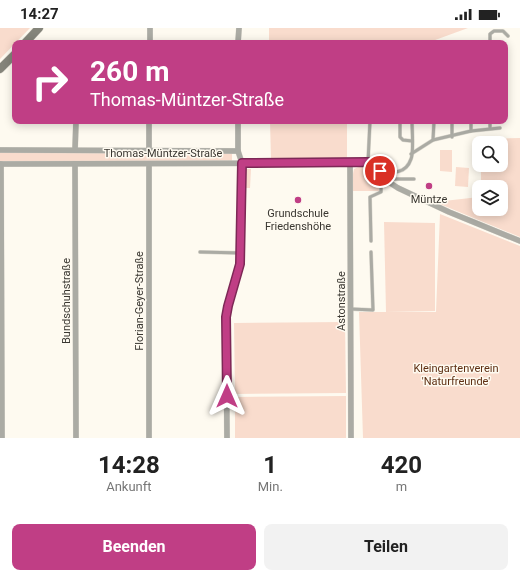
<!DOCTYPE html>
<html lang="de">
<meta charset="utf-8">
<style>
body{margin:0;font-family:Roboto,sans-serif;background:#f2f2f2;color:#222;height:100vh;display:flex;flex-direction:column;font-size:15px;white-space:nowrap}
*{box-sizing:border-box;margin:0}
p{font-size:13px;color:#767676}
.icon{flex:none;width:22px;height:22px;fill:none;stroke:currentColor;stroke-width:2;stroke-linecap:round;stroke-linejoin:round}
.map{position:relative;height:410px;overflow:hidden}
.sheet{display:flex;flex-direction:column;background:#fff;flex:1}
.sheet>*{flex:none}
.banner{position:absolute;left:12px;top:12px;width:496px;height:84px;border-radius:8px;box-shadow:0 2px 10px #0003;background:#c03e85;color:#fff;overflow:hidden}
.tools{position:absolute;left:472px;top:108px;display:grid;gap:8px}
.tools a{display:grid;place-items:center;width:36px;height:36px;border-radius:8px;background:#fff;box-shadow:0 2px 10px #0003;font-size:20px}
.pin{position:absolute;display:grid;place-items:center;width:34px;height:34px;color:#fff;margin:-17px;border:2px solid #fff;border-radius:50%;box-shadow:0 1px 4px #0007}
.me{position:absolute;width:44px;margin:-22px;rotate:0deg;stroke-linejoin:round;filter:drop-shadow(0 0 3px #0008)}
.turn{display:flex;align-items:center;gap:14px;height:84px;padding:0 12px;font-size:18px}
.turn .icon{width:52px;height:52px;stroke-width:2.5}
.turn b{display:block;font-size:28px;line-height:34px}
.eta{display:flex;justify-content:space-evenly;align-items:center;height:68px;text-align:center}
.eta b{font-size:24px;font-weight:700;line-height:28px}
.cta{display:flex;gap:8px;margin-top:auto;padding:8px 12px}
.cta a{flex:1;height:46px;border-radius:8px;background:#c03e85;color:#fff;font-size:16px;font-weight:700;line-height:46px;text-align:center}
.cta a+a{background:#f2f2f2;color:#222}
.status{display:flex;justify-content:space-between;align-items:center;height:28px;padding:0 20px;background:#fff;direction:ltr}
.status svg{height:11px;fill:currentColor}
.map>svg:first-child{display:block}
</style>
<div class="status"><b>14:27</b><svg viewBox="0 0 49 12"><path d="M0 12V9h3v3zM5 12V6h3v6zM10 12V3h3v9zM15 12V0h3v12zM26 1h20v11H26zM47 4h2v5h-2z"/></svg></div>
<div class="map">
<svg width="520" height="410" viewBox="0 0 520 410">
<rect width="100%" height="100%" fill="#fefaf0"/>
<!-- green -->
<g fill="#f9dccd">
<polygon points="0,0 30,0 0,31"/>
<polygon points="269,0 468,0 427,15 269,15"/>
<polygon points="270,93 347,93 347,131 271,131"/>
<polygon points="520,110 520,209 435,174 479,169 479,181 501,181 501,159 481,159 481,137 501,137 501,115 482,115 482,111"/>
<polygon points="440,122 452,122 452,144 440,143"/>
<polygon points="0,124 232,125 232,133 0,133"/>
<polygon points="361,138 375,139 379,146 379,163 353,163 353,146 354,141"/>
<polygon points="456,139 469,140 468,159 455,158"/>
<polygon points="246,141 251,141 250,160 244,160 244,146"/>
<polygon points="440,186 520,218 520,410 363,410 359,284 436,284"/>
<polygon points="384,194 435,195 435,283 386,284"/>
<polygon points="345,294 346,365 235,366 234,295"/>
<polygon points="346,368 346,410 235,410 235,369"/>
</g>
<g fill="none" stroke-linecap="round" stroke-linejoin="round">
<defs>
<g id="service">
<polyline points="490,15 490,6 494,3 503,3 508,8"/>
<polyline points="400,93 400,109 403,112 412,113"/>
<polyline points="452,93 452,109"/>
<polyline points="471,93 471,103"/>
<polyline points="490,100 490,93"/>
<polyline points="433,112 434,93"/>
<polyline points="411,126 433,112 471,103 500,100"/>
<polyline points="368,134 370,93"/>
<path d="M380 141C392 146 406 146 411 131 414 124 412 102 412 93"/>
<polyline points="371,213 370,169 381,164 381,153 384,151 414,151"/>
<polyline points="200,224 241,225"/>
<polyline points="351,281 373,282 371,224"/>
</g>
<g id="minor">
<polyline points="150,0 150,15"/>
<polyline points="238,15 239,0"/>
<polyline points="0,122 238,123"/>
<polyline points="75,122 76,93"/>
<polyline points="149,122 149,93"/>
<polyline points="350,135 351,410"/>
<polyline points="0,136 371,135 377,138 384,151 398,160 449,184 520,213"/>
<polyline points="1,136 2,410"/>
<polyline points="75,136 76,410"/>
<polyline points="149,136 149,410"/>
<path d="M227 410 226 289C228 268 239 250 241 229L242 135 238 123V93"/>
</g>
<g id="secondary">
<polyline points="25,15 39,0"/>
<polyline points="0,41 15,26"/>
</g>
</defs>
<!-- service casing -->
<use href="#service" stroke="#dbd7ce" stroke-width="4"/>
<!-- minor casing -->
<use href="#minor" stroke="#dbd7ce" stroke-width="6"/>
<!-- secondary casing -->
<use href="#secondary" stroke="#dbd7ce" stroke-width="9"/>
<!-- service -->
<use href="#service" stroke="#ababa4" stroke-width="3"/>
<!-- minor -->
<use href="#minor" stroke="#ababa4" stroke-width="5.5"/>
<!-- secondary -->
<use href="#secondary" stroke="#84847a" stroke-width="8"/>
</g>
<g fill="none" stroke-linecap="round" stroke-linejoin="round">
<defs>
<polyline id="route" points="227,368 226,289 228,278 240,236 242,135 368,134 374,136 380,143"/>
</defs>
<!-- route casing -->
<use href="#route" stroke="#7d2856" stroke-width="10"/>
<!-- route -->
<use href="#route" stroke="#c03e85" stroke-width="7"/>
</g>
<!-- markers -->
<g fill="#c03e85" stroke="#fefaf0" stroke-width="1.5">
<circle cx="429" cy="158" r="4"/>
<circle cx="298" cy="172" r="4"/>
</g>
<g text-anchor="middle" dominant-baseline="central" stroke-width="3" stroke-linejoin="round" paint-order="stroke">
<!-- street labels -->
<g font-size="11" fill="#3a3731" stroke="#fefaf0">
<text x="163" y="125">Thomas-Müntzer-Straße</text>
<text transform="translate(66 273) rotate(-90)">Bundschuhstraße</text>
<text transform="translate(139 273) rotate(-90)">Florian-Geyer-Straße</text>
<text transform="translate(341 273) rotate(-90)">Astonstraße</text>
</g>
<!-- poi labels -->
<g font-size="11" fill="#3a3731" stroke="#fefaf0">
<text x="429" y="171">Müntze</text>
<text x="298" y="185">Grundschule<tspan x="298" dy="13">Friedenshöhe</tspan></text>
</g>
<!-- park labels -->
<g font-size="11" fill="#5f3014" stroke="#fefaf0">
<text x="456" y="340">Kleingartenverein<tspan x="456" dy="13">'Naturfreunde'</tspan></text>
</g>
</g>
</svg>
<div class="tools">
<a><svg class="icon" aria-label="search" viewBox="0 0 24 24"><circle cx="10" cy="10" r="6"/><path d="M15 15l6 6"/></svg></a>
<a><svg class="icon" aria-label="layers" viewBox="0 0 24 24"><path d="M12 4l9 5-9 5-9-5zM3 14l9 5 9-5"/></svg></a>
</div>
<div class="pin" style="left:380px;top:143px;background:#d93025"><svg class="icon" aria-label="arrive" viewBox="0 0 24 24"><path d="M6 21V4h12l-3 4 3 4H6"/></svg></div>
<svg class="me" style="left:227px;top:368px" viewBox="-20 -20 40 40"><path d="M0-17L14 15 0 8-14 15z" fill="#c03e85" stroke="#fff" stroke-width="4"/></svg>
<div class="banner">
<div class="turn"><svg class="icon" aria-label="right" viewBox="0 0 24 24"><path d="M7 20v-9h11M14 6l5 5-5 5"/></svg><div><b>260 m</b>Thomas-Müntzer-Straße</div></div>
</div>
</div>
<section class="sheet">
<div class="eta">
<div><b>14:28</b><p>Ankunft</p></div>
<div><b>1</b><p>Min.</p></div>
<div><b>420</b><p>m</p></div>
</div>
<div class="cta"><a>Beenden</a><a>Teilen</a></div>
</section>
